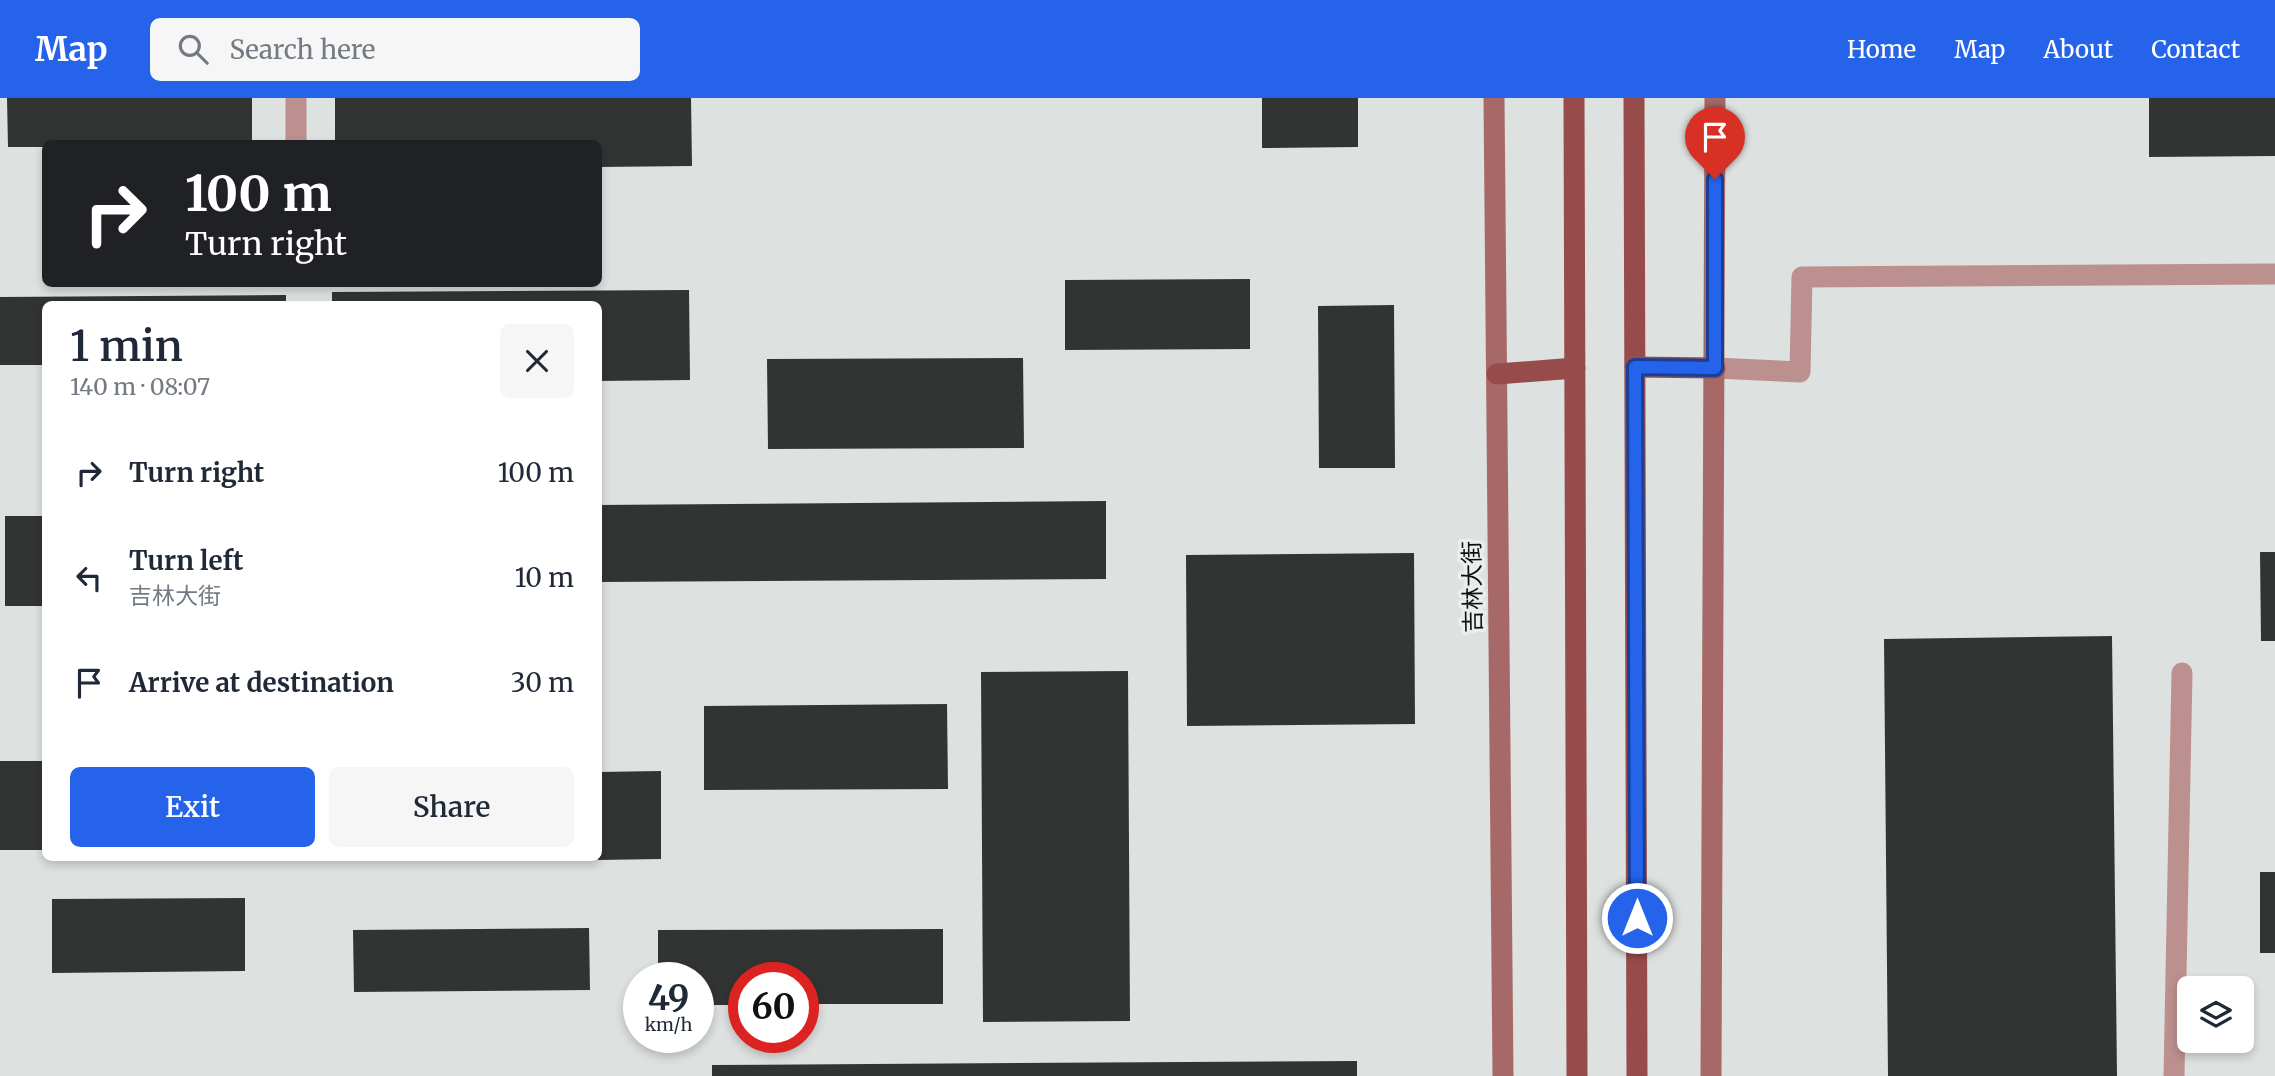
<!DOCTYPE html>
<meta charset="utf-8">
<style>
body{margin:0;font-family:Merriweather,"Noto Sans SC",serif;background:#f6f6f7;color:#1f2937;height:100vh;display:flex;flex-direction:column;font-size:26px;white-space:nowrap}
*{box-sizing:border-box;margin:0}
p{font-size:23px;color:#747a83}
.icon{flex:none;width:38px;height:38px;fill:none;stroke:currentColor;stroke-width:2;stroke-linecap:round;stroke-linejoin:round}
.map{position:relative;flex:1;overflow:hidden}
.panel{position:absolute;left:42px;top:203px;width:560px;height:560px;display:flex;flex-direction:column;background:#fff;border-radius:10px;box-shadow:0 4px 10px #0003}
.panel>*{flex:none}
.top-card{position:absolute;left:42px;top:42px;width:560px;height:147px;border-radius:10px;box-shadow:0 4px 10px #0003;background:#202124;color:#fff;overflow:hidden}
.tools{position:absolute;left:2177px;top:878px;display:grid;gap:14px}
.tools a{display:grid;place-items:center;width:77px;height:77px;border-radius:10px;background:#fff;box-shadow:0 4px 10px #0003;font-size:35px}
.speed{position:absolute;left:623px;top:864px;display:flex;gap:14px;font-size:35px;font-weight:700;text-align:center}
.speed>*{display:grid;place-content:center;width:91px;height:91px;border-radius:50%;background:#fff;box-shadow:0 4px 10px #0003;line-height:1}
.speed small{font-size:18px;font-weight:400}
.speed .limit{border:10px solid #d22;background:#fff;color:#111}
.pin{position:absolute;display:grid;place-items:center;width:60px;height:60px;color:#fff;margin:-72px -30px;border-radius:50% 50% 50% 0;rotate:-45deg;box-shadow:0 0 7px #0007}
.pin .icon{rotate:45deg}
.me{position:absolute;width:77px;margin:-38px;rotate:0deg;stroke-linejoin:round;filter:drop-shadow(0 0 5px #0008)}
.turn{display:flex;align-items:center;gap:24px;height:147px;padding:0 28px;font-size:32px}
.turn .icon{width:91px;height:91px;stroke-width:2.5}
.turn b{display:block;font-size:49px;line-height:60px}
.round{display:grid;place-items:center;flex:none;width:74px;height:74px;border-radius:10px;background:#f6f6f7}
.head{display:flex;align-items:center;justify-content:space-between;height:119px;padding:0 28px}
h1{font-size:42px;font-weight:600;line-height:52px}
.cta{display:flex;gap:14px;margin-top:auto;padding:14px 28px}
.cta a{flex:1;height:80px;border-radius:10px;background:#2563eb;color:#fff;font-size:28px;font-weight:600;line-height:80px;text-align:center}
.cta a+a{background:#f6f6f7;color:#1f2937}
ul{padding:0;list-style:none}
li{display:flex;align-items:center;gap:21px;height:105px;padding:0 28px}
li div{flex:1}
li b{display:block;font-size:26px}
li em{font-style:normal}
header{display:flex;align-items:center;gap:42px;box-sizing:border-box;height:98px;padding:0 35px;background:#2563eb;color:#fff}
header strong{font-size:33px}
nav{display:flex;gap:38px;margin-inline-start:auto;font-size:24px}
.search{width:490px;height:63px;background:#f6f6f7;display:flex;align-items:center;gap:18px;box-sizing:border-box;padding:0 24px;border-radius:10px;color:#747a83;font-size:26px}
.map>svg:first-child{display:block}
</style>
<header>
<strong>Map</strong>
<div class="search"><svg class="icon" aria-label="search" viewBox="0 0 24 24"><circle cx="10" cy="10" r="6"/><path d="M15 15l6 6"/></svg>Search here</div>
<nav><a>Home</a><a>Map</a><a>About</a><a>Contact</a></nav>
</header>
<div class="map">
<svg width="2275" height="978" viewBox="0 0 2275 978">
<rect width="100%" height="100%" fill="#dde1e0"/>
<!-- building -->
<g fill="#313433">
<polygon points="7,0 252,0 252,46 46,46 46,49 8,49"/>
<polygon points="335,0 691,0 692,68 598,69 598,46 335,46"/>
<polygon points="1262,0 1358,0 1358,49 1262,50"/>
<polygon points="2149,0 2275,0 2275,58 2149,59"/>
<polygon points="1250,181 1250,251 1065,252 1065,182"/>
<polygon points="689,192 690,282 598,283 598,206 332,206 332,194"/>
<polygon points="286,197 286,206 46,206 46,267 0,267 0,199"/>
<polygon points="1394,207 1395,370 1319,370 1318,208"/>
<polygon points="1023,260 1024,350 768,351 767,261"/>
<polygon points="1106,403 1106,481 598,484 598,407"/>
<rect x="5" y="418" width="41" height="90"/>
<polygon points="2260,454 2275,454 2275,543 2261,543"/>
<polygon points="1414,455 1415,626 1187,628 1186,457"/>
<polygon points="2112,538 2117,978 1888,978 1884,541"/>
<polygon points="1128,573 1130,923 983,924 981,574"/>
<polygon points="947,606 948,691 704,692 704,608"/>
<rect x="0" y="663" width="46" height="89"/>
<polygon points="661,673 661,761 598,762 598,674"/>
<polygon points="488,760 587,760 587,762 488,763"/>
<rect x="2260" y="774" width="15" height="81"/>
<polygon points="245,800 245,873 52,875 52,801"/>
<polygon points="589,830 590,892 354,894 353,832"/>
<polygon points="943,831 943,906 803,906 803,880 744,880 744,907 698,907 698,880 658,880 658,832"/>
<polygon points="1357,963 1357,978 712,978 712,967"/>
</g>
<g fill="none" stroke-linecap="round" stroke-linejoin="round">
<!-- street -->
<g stroke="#bc908e" stroke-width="21">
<polyline points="296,0 296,46"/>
<polyline points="1715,270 1800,274 1802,179 2275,176"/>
<polyline points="2174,978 2182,575"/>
</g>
<!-- secondary -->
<g stroke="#a76967" stroke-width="21">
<polyline points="1494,0 1503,978"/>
<polyline points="1711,978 1715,0"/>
</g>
<!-- primary -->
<g stroke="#974c4b" stroke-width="21">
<polyline points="1574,0 1577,978"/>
<polyline points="1634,0 1637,978"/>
<polyline points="1635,269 1715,270"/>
<polyline points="1497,276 1575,270"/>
</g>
</g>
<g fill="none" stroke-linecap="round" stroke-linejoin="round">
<defs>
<polyline id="route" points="1637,820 1635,269 1715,270 1715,81"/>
</defs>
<!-- route casing -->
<use href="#route" stroke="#184099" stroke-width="18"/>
<!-- route -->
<use href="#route" stroke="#2563eb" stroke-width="12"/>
</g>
<g text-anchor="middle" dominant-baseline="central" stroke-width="7" stroke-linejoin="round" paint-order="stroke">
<!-- street labels -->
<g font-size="23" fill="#0e100f" stroke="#eaeeed">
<text transform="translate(1472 489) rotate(-91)">吉林大街</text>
</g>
</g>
</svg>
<div class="tools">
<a><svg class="icon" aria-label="layers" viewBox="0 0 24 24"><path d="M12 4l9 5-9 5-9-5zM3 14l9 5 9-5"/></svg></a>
</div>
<div class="speed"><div>49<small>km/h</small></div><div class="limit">60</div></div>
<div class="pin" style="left:1715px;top:81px;background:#d93025"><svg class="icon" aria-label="arrive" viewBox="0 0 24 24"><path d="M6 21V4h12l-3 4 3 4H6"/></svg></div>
<svg class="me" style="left:1637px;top:820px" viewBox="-20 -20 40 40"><circle r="17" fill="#2563eb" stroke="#fff" stroke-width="3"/><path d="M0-11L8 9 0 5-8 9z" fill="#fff"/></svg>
<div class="top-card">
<div class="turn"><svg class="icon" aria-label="right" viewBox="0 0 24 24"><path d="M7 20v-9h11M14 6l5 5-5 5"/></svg><div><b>100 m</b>Turn right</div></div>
</div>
<section class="panel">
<div class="head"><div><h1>1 min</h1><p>140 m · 08:07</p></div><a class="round"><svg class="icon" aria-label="close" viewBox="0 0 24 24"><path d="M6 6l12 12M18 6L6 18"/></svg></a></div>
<ul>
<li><svg class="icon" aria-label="right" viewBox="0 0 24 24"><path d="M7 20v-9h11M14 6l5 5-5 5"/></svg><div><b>Turn right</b></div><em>100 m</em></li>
<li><svg class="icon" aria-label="left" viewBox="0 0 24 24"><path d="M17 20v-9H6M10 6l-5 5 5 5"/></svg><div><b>Turn left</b><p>吉林大街</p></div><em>10 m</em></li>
<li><svg class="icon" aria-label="arrive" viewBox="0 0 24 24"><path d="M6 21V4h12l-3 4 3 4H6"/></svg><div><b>Arrive at destination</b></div><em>30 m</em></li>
</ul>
<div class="cta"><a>Exit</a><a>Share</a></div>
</section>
</div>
